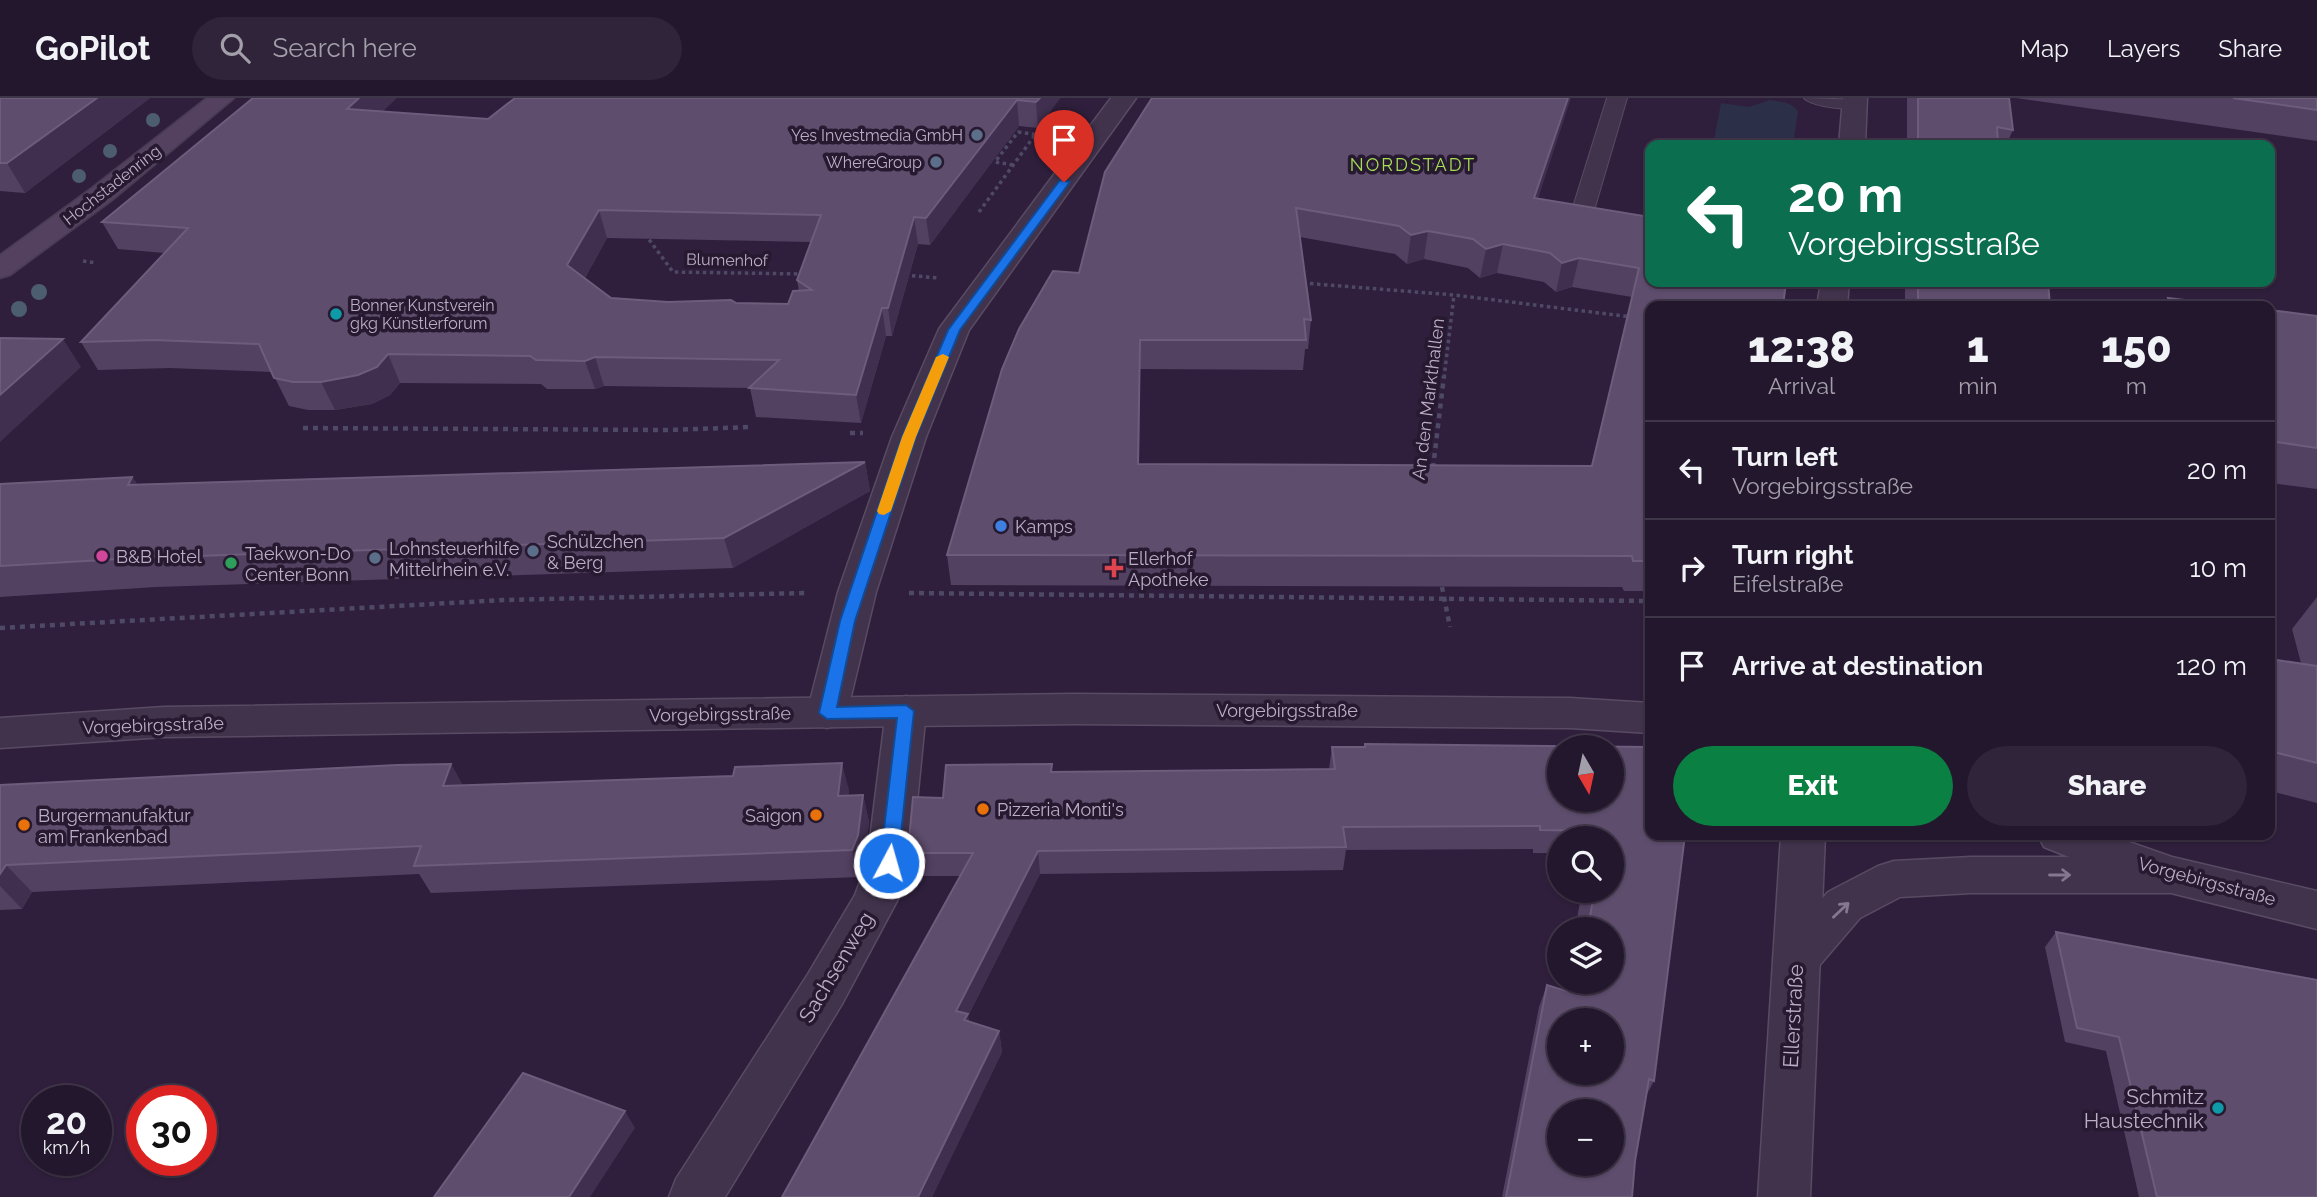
<!DOCTYPE html>
<meta charset="utf-8">
<style>
body{margin:0;font-family:Raleway,sans-serif;background:#2f2439;color:#f1f3f6;height:100vh;display:flex;flex-direction:column;font-size:26px;white-space:nowrap}
*{box-sizing:border-box;margin:0}
p{font-size:23px;color:#a39faa}
.icon{flex:none;width:38px;height:38px;fill:none;stroke:currentColor;stroke-width:2;stroke-linecap:round;stroke-linejoin:round}
.map{position:relative;flex:1;overflow:hidden}
.panel{position:absolute;left:1645px;top:203px;width:630px;height:539px;display:flex;flex-direction:column;background:#23172d;border-radius:14px;box-shadow:0 2px 5px #0004,0 0 0 2px #403649}
.panel>*{flex:none}
.top-card{position:absolute;left:1645px;top:42px;width:630px;height:147px;border-radius:14px;box-shadow:0 2px 5px #0004,0 0 0 2px #403649;background:#0b6e4f;color:#fff;overflow:hidden}
.needle{width:46px;rotate:171deg}
.controls{position:absolute;left:1547px;top:637px;display:grid;gap:14px}
.controls a{display:grid;place-items:center;width:77px;height:77px;border-radius:50%;background:#23172d;box-shadow:0 2px 5px #0004,0 0 0 2px #403649;font-size:35px}
.speed{position:absolute;left:21px;top:987px;display:flex;gap:14px;font-size:35px;font-weight:700;text-align:center}
.speed>*{display:grid;place-content:center;width:91px;height:91px;border-radius:50%;background:#23172d;box-shadow:0 2px 5px #0004,0 0 0 2px #403649;line-height:1}
.speed small{font-size:18px;font-weight:400}
.speed .limit{border:10px solid #d22;background:#fff;color:#111}
.pin{position:absolute;display:grid;place-items:center;width:60px;height:60px;color:#fff;margin:-72px -30px;border-radius:50% 50% 50% 0;rotate:-45deg;box-shadow:0 0 7px #0007}
.pin .icon{rotate:45deg}
.me{position:absolute;width:77px;margin:-38px;rotate:6deg;stroke-linejoin:round;filter:drop-shadow(0 0 5px #0008)}
.turn{display:flex;align-items:center;gap:24px;height:147px;padding:0 28px;font-size:32px}
.turn .icon{width:91px;height:91px;stroke-width:2.5}
.turn b{display:block;font-size:49px;line-height:60px}
.eta{display:flex;justify-content:space-evenly;align-items:center;height:119px;text-align:center}
.eta b{font-size:42px;font-weight:800;line-height:49px}
.primary-button{display:flex;gap:14px;margin-top:auto;padding:14px 28px}
.primary-button a{flex:1;height:80px;border-radius:42px;background:#0b8043;color:#fff;font-size:28px;font-weight:800;line-height:80px;text-align:center}
.primary-button a+a{background:#2f2439;color:#f1f3f6}
ul{padding:0;list-style:none}
li{display:flex;align-items:center;gap:21px;height:98px;padding:0 28px;border-top:2px solid #403649}
li div{flex:1}
li b{display:block;font-size:26px}
li em{font-style:normal}
header{display:flex;align-items:center;gap:42px;box-sizing:border-box;height:98px;padding:0 35px;background:#23172d;border-bottom:2px solid #403649}
header strong{font-size:33px}
nav{display:flex;gap:38px;margin-inline-start:auto;font-size:24px}
.search{width:490px;height:63px;background:#2f2439;display:flex;align-items:center;gap:18px;box-sizing:border-box;padding:0 24px;border-radius:38px;color:#a39faa;font-size:26px}
.map>svg:first-child{display:block}
</style>
<header>
<strong>GoPilot</strong>
<div class="search"><svg class="icon" aria-label="search" viewBox="0 0 24 24"><circle cx="10" cy="10" r="6"/><path d="M15 15l6 6"/></svg>Search here</div>
<nav><a>Map</a><a>Layers</a><a>Share</a></nav>
</header>
<div class="map">
<svg width="2317" height="1099" viewBox="0 0 2317 1099">
<rect width="100%" height="100%" fill="#2f1f3c"/>
<!-- green -->
<path fill="#2c2f48" d="M1770 2C1780 4 1791 4 1798 13L1793 47H1713L1721 5 1749 9Z"/>
<g fill="none" stroke-linecap="round" stroke-linejoin="round">
<defs>
<g id="service">
<polygon points="1607,0 1627,0 1595,109 1591,113 1577,113 1573,109"/>
<path d="M1804 0 1862 2 1865 6C1857 15 1812 9 1804 0Z"/>
</g>
<g id="minor">
<polygon points="1111,0 1136,0 969,232 926,339 876,494 847,615 841,626 827,630 813,626 807,615 838,494 892,339 939,231"/>
<polygon points="1843,0 1867,0 1865,47 1839,47"/>
<polygon points="1821,184 1849,184 1847,208 1817,208"/>
<polygon points="906,598 920,602 926,613 911,765 897,803 842,906 725,1099 669,1099 676,1081 808,876 855,797 867,765 886,613 892,602"/>
<polygon points="1781,737 1825,737 1810,1099 1758,1099"/>
</g>
<g id="tertiary">
<polygon points="1075,596 1570,600 1650,605 1650,635 1570,630 1075,626 906,628 164,639 0,650 0,620 164,609"/>
<polygon points="2038,737 2109,737 2172,759 2317,793 2317,831 2171,795 1971,795 1900,799 1860,820 1812,876 1796,882 1780,876 1773,862 1780,848 1828,794 1878,768 1894,763 1971,759 2069,759 2044,749"/>
</g>
<polygon id="secondary" points="207,0 234,0 112,102 10,177 0,180 0,157 92,90"/>
</defs>
<!-- service casing -->
<use href="#service" stroke="#594b63" stroke-width="2"/>
<!-- minor casing -->
<use href="#minor" stroke="#594b63" stroke-width="3"/>
<!-- tertiary casing -->
<use href="#tertiary" stroke="#594b63" stroke-width="3"/>
<!-- secondary casing -->
<use href="#secondary" stroke="#473a52" stroke-width="3"/>
<!-- path-far1 -->
<g stroke="#4e4a65" stroke-width="3.5" stroke-dasharray="3.5 3.5" stroke-linecap="butt">
<polyline points="1013,67 995,64 1018,34 1045,38"/>
<polyline points="979,114 1035,37"/>
<polyline points="645,136 673,174 803,176"/>
<polyline points="83,163 96,165"/>
<polyline points="905,177 938,180"/>
<polyline points="1303,185 1454,197 1632,219"/>
<polyline points="1444,280 1454,197"/>
</g>
<!-- path -->
<g stroke="#4e4a65" stroke-width="4.5" stroke-dasharray="5 5" stroke-linecap="butt">
<polyline points="303,330 669,332 751,329"/>
<polyline points="850,335 863,335"/>
<polyline points="1433,370 1444,278"/>
<polyline points="1442,489 1450,529"/>
<polyline points="909,495 1650,503"/>
<polyline points="0,530 504,502 806,495"/>
</g>
<!-- service -->
<use href="#service" fill="#41334c" fill-rule="evenodd"/>
<!-- minor -->
<use href="#minor" fill="#41334c" fill-rule="evenodd"/>
<!-- tertiary -->
<use href="#tertiary" fill="#41334c" fill-rule="evenodd"/>
<!-- secondary -->
<use href="#secondary" fill="#53415f" fill-rule="evenodd"/>
</g>
<!-- trees -->
<g fill="#4c5d70">
<circle cx="153" cy="22" r="7"/>
<circle cx="110" cy="53" r="7"/>
<circle cx="79" cy="78" r="7"/>
<circle cx="39" cy="194" r="8"/>
<circle cx="19" cy="211" r="8"/>
</g>
<!-- wall -->
<g fill="#534162" fill-rule="evenodd">
<polygon points="0,0 150,0 25,95 0,93"/>
<path d="M515 0H1060L1038 30 1019 28 930 147 918 146 892 238H886L861 325 756 319 750 290 604 288 595 291H547L541 286 400 285 390 297 372 306 335 312H308L289 308 272 274 170 270 98 272 81 244 165 155 118 151 102 124 383 14 488 21ZM607 140 811 144 797 182 799 193 788 206 668 204 611 200 585 180Z"/>
<polygon points="1907,0 2009,0 2013,32 2006,47 1907,47"/>
<polygon points="2016,0 2317,0 2317,43"/>
<path d="M1105 74 1538 100 1650 119V493H1624L1622 489 951 487 947 457 1079 175ZM1300 139 1395 156 1407 166 1424 161 1468 170 1480 180 1497 175 1544 184 1556 194 1572 189 1632 199 1591 368 1139 366 1140 271 1303 272 1305 251H1308L1311 222Z"/>
<polygon points="1905,184 2048,184 2050,208 1905,208"/>
<polygon points="2168,200 2235,208 2164,208"/>
<polygon points="2270,212 2317,218 2317,391 2270,385"/>
<polygon points="865,364 870,393 733,470 156,489 0,499 0,386 132,379 137,386"/>
<polygon points="2317,499 2317,705 2270,693 2270,561 2301,565 2292,531"/>
<polygon points="1332,649 1650,649 1654,983 1646,998 1635,1063 1632,1099 1502,1099 1539,909 1547,887 1574,895 1575,884 1612,884 1612,831 1583,831 1585,823 1577,821 1582,793 1612,793 1612,740 1559,740 1559,755 1533,755 1533,751 1346,752 1343,772 1040,776 968,918 969,924 999,933 1002,954 932,1099 782,1099 960,778 909,778 904,755 943,700 1053,674 1329,671"/>
<polygon points="451,666 463,688 849,692 848,698 863,697 869,724 864,764 859,779 431,795 419,776 32,794 22,811 0,812 0,687"/>
<polygon points="2056,834 2317,1099 2139,1099 2106,953 2065,944 2045,849"/>
</g>
<!-- shaded-wall -->
<g fill="#402f4e">
<polygon points="97,0 150,0 25,95 7,65"/>
<polygon points="359,0 397,0 358,37 347,11"/>
<polygon points="1040,0 1060,0 1038,30 1036,4"/>
<polygon points="1568,0 1571,0 1529,128 1534,100"/>
<polygon points="1017,2 1019,28 930,147 926,120"/>
<polygon points="599,112 607,140 577,194 567,167"/>
<polygon points="914,119 918,146 892,238 888,210"/>
<polygon points="1428,133 1424,161 1407,166 1411,137"/>
<polygon points="1503,146 1497,175 1480,180 1486,151"/>
<polygon points="1579,160 1572,189 1556,194 1562,165"/>
<polygon points="882,210 886,238 861,325 856,297"/>
<polygon points="63,241 81,269 0,344 0,297"/>
<polygon points="1140,242 1140,271 1138,396 1138,366"/>
<polygon points="388,256 400,285 390,297 372,306 335,312 321,284"/>
<polygon points="595,259 604,288 595,291 585,263"/>
<polygon points="865,364 870,393 733,470 724,440"/>
<polygon points="132,379 151,408 128,387"/>
<polygon points="842,665 849,692 845,725 838,698"/>
<polygon points="451,666 466,693 443,688"/>
<polygon points="863,697 869,724 864,764 859,779 852,752"/>
<polygon points="1038,753 1040,776 968,918 972,938 956,913"/>
<polygon points="6,767 32,794 22,811 0,788 0,776"/>
<polygon points="999,933 1002,954 932,1099 918,1099"/>
<polygon points="625,1013 635,1030 590,1099 569,1099"/>
</g>
<!-- building -->
<g fill="#5e4d6d" stroke="#6d5c7b" stroke-width="2" fill-rule="evenodd">
<polygon points="0,0 97,0 7,65 0,65"/>
<path d="M253 0H359L347 11 488 21 515 0H1040L1036 4 1017 2 926 120 914 119 888 210H882L856 297 749 290 779 262 595 259 585 263 536 262 530 258 388 256 377 269 358 277 321 284H293L274 280 259 246 154 242 81 244 188 130 102 124ZM599 112 821 117 797 182 812 192 793 193 788 206 736 205 731 202 668 204 611 200 567 167Z"/>
<path d="M1152 0H1568L1534 100 1650 119V184H1786L1783 208H1650V463H1633L1632 458 947 457 1002 271 1019 231 1053 173 1079 175 1105 74ZM1296 110 1399 128 1411 137 1428 133 1473 141 1486 151 1503 146 1550 155 1562 165 1579 160 1639 170 1592 368 1138 366 1140 242H1306L1304 221 1311 222Z"/>
<polygon points="1918,0 2009,0 2013,32 1997,29 1998,47 1918,47"/>
<polygon points="2233,0 2317,0 2317,12"/>
<polygon points="1918,184 2048,184 2050,208 1918,208"/>
<polygon points="2168,200 2235,208 2171,208"/>
<polygon points="2270,212 2317,218 2317,350 2270,343"/>
<polygon points="0,240 63,241 0,297"/>
<polygon points="865,364 724,440 136,460 0,468 0,386 132,379 128,387"/>
<polygon points="2270,561 2317,568 2317,665 2270,653"/>
<path d="M1365 646 1650 649V737H1685L1654 983 1649 981 1635 1063 1632 1099H1506L1547 887 1579 897 1581 884H1612V831H1588L1593 801 1585 799 1586 793H1612V740H1596L1597 733 1540 732V728L1343 729 1346 749 1038 753 956 913 968 916 964 922 999 933 918 1099H782L973 755H904L909 742 913 699 943 700 946 667 1052 666 1051 674 1335 671 1332 649H1365ZM1559 649H1612V702H1559ZM1559 922H1612V975H1559ZM1559 1013H1612V1066H1559Z"/>
<polygon points="842,665 838,698 863,697 858,737 852,752 414,768 421,748 6,767 0,776 0,687 397,667 451,666 443,688 733,678 735,669"/>
<polygon points="2056,834 2317,882 2317,1099 2157,1099 2119,939 2077,930"/>
<polygon points="523,975 625,1013 569,1099 434,1099"/>
</g>
<!-- one-way arrows -->
<defs><path id="oneway-shaft" d="M-6 0H5M1.5-3L5.5 0L1.5 3" fill="none" stroke-width="1.6" stroke-linecap="round" stroke-linejoin="round" transform="scale(1.75)"/></defs>
<g stroke="#857790">
<use href="#oneway-shaft" transform="translate(2060 777)"/>
<use href="#oneway-shaft" transform="translate(1841 812) rotate(-43)"/>
</g>
<!-- route -->
<polygon fill="#1a73e8" stroke="#114b97" stroke-width="2" points="1060,82 1070,84 960,232 916,339 855,523 837,609 906,607 914,613 898,765 896,770 889,773 883,770 880,765 897,620 827,621 819,615 840,523 902,339 948,232"/>
<!-- slow -->
<polygon fill="#f59e0b" points="943,256 949,259 916,339 891,413 884,417 879,416 877,413 902,339 936,259"/>
<!-- markers -->
<g fill="#5c6f8a" stroke="#261930" stroke-width="2.5">
<circle cx="977" cy="37" r="7"/>
<circle cx="936" cy="64" r="7"/>
<circle cx="533" cy="453" r="7"/>
<circle cx="375" cy="460" r="7"/>
</g>
<g fill="#0f9aa8" stroke="#261930" stroke-width="2.5">
<circle cx="336" cy="216" r="7"/>
<circle cx="2218" cy="1010" r="7"/>
</g>
<circle fill="#3f7fe0" stroke="#261930" stroke-width="2.5" cx="1001" cy="428" r="7"/>
<circle fill="#d1479c" stroke="#261930" stroke-width="2.5" cx="102" cy="458" r="7"/>
<circle fill="#2e9e5b" stroke="#261930" stroke-width="2.5" cx="231" cy="465" r="7"/>
<path fill="#e0444e" stroke="#261930" stroke-width="2.5" d="M1110.5 459.5h7v7h7v7h-7v7h-7v-7h-7v-7h7z"/>
<g fill="#e8710a" stroke="#261930" stroke-width="2.5">
<circle cx="983" cy="711" r="7"/>
<circle cx="816" cy="717" r="7"/>
<circle cx="24" cy="727" r="7"/>
</g>
<g text-anchor="middle" dominant-baseline="central" stroke-width="7" stroke-linejoin="round" paint-order="stroke">
<!-- far-poi labels -->
<g font-size="16" fill="#bdaec8" stroke="#261930" text-anchor="end">
<text x="963" y="37">Yes Investmedia GmbH</text>
<text x="922" y="64">WhereGroup</text>
<text x="350" y="207" text-anchor="start">Bonner Kunstverein<tspan x="350" dy="18">gkg Künstlerforum</tspan></text>
</g>
<!-- far-street labels -->
<g font-size="16" fill="#bdaec8" stroke="#261930">
<text transform="translate(112 87) rotate(-38)">Hochstadenring</text>
<text transform="translate(727 162) rotate(1)">Blumenhof</text>
</g>
<!-- far-quarter labels -->
<g font-size="18" letter-spacing="2" fill="#a5dd54" stroke="#261930">
<text x="1413" y="66">NORDSTADT</text>
</g>
<!-- street labels -->
<g font-size="18" fill="#bdaec8" stroke="#261930">
<text transform="translate(1428 301) rotate(-83)">An den Markthallen</text>
<text x="1287" y="612">Vorgebirgsstraße</text>
<text transform="translate(720 616) rotate(-1)">Vorgebirgsstraße</text>
<text transform="translate(153 627) rotate(-2)">Vorgebirgsstraße</text>
<text transform="translate(2207 783) rotate(15)">Vorgebirgsstraße</text>
</g>
<!-- poi labels -->
<g font-size="18" fill="#bdaec8" stroke="#261930" text-anchor="start">
<text x="1015" y="428">Kamps</text>
<text x="547" y="443">Schülzchen<tspan x="547" dy="21">&amp; Berg</tspan></text>
<text x="389" y="450">Lohnsteuerhilfe<tspan x="389" dy="21">Mittelrhein e.V.</tspan></text>
<text x="245" y="455">Taekwon-Do<tspan x="245" dy="21">Center Bonn</tspan></text>
<text x="116" y="458">B&amp;B Hotel</text>
<text x="1128" y="460">Ellerhof<tspan x="1128" dy="21">Apotheke</tspan></text>
<text x="997" y="711">Pizzeria Monti's</text>
<text x="38" y="717">Burgermanufaktur<tspan x="38" dy="21">am Frankenbad</tspan></text>
<text x="802" y="717" text-anchor="end">Saigon</text>
</g>
<!-- near-street labels -->
<g font-size="21" fill="#bdaec8" stroke="#261930">
<text transform="translate(836 869) rotate(-59)">Sachsenweg</text>
<text transform="translate(1793 918) rotate(-87)">Ellerstraße</text>
</g>
<!-- near-poi labels -->
<g font-size="21" fill="#bdaec8" stroke="#261930" text-anchor="end">
<text x="2204" y="998">Schmitz<tspan x="2204" dy="24">Haustechnik</tspan></text>
</g>
</g>
</svg>
<div class="controls">
<a><svg class="needle" viewBox="-14 -14 28 28"><path d="M0-13l5 13h-10z" fill="#e53935"/><path d="M0 13l5-13h-10z" fill="#a39faa"/></svg></a>
<a><svg class="icon" aria-label="search" viewBox="0 0 24 24"><circle cx="10" cy="10" r="6"/><path d="M15 15l6 6"/></svg></a>
<a><svg class="icon" aria-label="layers" viewBox="0 0 24 24"><path d="M12 4l9 5-9 5-9-5zM3 14l9 5 9-5"/></svg></a>
<a>+</a>
<a>−</a>
</div>
<div class="speed"><div>20<small>km/h</small></div><div class="limit">30</div></div>
<div class="pin" style="left:1064px;top:84px;background:#d93025"><svg class="icon" aria-label="arrive" viewBox="0 0 24 24"><path d="M6 21V4h12l-3 4 3 4H6"/></svg></div>
<svg class="me" style="left:889px;top:765px" viewBox="-20 -20 40 40"><circle r="17" fill="#1a73e8" stroke="#fff" stroke-width="3"/><path d="M0-11L8 9 0 5-8 9z" fill="#fff"/></svg>
<div class="top-card">
<div class="turn"><svg class="icon" aria-label="left" viewBox="0 0 24 24"><path d="M17 20v-9H6M10 6l-5 5 5 5"/></svg><div><b>20 m</b>Vorgebirgsstraße</div></div>
</div>
<section class="panel">
<div class="eta">
<div><b>12:38</b><p>Arrival</p></div>
<div><b>1</b><p>min</p></div>
<div><b>150</b><p>m</p></div>
</div>
<ul>
<li><svg class="icon" aria-label="left" viewBox="0 0 24 24"><path d="M17 20v-9H6M10 6l-5 5 5 5"/></svg><div><b>Turn left</b><p>Vorgebirgsstraße</p></div><em>20 m</em></li>
<li><svg class="icon" aria-label="right" viewBox="0 0 24 24"><path d="M7 20v-9h11M14 6l5 5-5 5"/></svg><div><b>Turn right</b><p>Eifelstraße</p></div><em>10 m</em></li>
<li><svg class="icon" aria-label="arrive" viewBox="0 0 24 24"><path d="M6 21V4h12l-3 4 3 4H6"/></svg><div><b>Arrive at destination</b></div><em>120 m</em></li>
</ul>
<div class="primary-button"><a>Exit</a><a>Share</a></div>
</section>
</div>
